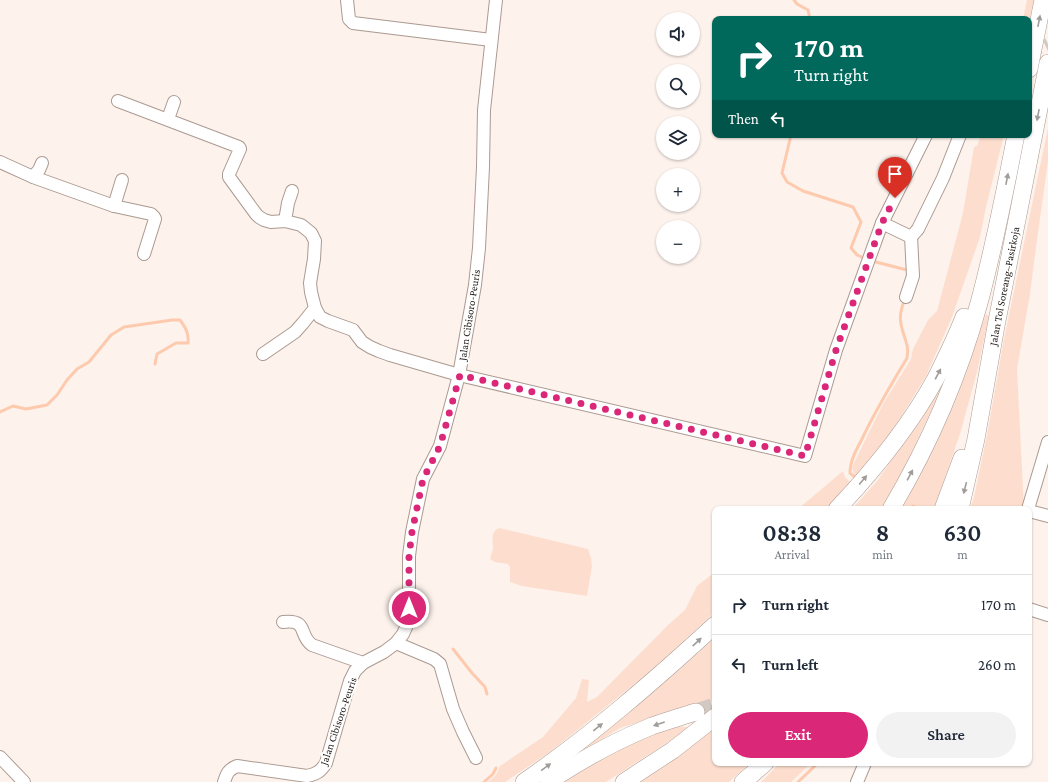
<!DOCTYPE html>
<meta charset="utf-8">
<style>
body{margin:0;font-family:"Crimson Pro",serif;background:#f2f2f3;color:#1f2937;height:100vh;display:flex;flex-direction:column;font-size:15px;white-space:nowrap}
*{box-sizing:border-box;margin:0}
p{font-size:13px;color:#747a83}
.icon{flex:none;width:22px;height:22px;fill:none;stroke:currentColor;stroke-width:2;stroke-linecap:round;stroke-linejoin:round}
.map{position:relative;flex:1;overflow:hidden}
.drawer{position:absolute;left:712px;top:506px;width:320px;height:260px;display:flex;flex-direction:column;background:#fff;border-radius:8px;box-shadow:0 1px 3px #0004}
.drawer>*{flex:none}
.top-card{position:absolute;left:712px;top:16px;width:320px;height:122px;border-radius:8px;box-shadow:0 1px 3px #0004;background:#00695c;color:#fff;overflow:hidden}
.controls{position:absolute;left:656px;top:12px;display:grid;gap:8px}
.controls a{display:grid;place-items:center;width:44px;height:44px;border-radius:50%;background:#fff;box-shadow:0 1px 3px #0004;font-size:20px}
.pin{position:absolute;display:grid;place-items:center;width:34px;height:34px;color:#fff;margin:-41px -17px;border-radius:50% 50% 50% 0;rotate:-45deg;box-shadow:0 0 4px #0007}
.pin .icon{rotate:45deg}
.me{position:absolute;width:44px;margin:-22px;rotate:0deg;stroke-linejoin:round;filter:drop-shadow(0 0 3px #0008)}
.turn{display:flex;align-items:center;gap:14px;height:84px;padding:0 16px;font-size:18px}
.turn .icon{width:52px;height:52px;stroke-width:2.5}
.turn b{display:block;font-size:28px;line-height:34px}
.then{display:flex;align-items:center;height:38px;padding:0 16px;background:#0003;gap:8px;font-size:15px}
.eta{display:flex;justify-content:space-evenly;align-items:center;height:68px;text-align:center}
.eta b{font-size:24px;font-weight:600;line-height:28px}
.cta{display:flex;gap:8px;margin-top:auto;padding:8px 16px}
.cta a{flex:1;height:46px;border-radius:24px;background:#db2777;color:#fff;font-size:16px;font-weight:600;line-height:46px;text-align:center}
.cta a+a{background:#f2f2f3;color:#1f2937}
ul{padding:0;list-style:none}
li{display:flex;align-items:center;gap:12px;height:60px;padding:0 16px;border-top:1px solid #e0e1e3}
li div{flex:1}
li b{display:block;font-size:15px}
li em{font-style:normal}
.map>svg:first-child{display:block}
</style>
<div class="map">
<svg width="1048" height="782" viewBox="0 0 1048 782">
<rect width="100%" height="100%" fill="#fdf2ec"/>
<!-- green -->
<g fill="#fddece">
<polygon points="1027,0 1034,0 1029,22 1029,19 1023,19"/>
<polygon points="1048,128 1048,161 1046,176 1036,247 1030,294 1017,369 1024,509 970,509 974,497 987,435 1004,339"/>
<polygon points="981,135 992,137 993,135 1004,135 986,207 980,237 952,317 926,376 891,433 858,477 854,474 852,467 883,404 911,359 913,349 928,320 937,311 963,213 974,147 977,146"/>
<polygon points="986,314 989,316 977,372 960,434 934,509 897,509 956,392"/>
<polygon points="951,368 888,503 884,509 852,509 878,480 917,422"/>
<polygon points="843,471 845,477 851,483 827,509 798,509"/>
<path d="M499 528 588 549 591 558 592 566 587 596 522 586 510 582V567L508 564 495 562 490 559C491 555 492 552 493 549 493 540 490 532 499 528Z"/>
<polygon points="715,572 715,612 652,670 550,752 505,782 488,782 496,775 500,766 543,737 576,698 582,679 589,680 587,702 597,697 668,625 685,610 697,586"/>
<polygon points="715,638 715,701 681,709 620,728 575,756 574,754 680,669"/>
<polygon points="715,724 715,763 750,763 729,782 634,782"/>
<polygon points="674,726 687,727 688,729 606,782 557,782 637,739"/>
<polygon points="780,763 811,763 791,782 761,782"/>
</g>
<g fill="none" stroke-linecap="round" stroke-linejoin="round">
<!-- stream -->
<g stroke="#fecaae" stroke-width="3">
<polyline points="794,0 797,4 808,10 810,19"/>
<polyline points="791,135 782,173 787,182 803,191 853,207 861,222 851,248 857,255 866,259"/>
<polyline points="872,261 907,270 908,274"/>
<path d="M0 412 13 406 26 409 47 405 57 395 67 380 77 369 89 362 111 335 124 327 172 320H180C186 328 189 334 188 343H176L157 354 155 364"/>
<path d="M857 479 850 473C850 461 856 450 862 439 875 411 891 385 907 358 910 345 903 337 901 324 899 316 902 306 905 299"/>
<polyline points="913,506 918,509"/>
<polyline points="453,649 472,673 485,687 487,694"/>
<polyline points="484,782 493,774 496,768"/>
<polyline points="798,782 818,763"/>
</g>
<!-- minor-tunnel -->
<polyline stroke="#d3c9c3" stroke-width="12" stroke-dasharray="12 6" stroke-linecap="butt" points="1029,53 1048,44"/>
<!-- highway-tunnel -->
<polyline stroke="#d3c9c3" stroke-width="17" stroke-dasharray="17 8" stroke-linecap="butt" points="696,712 715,706"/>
<defs>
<g id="minor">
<polyline points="347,0 349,19 353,23 491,40"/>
<polyline points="118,101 239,147 240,149 229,174 229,177 256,214 259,217 264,220 271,222 285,221 301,225 311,233 315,241 314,259 310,283 311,292 315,308 320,317 328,321 353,330 362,342 370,347 379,351 390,355 459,375 805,456 836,350 882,223 926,135"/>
<polyline points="168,119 174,102"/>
<polyline points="0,162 33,177 114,206 151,214 154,217 155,219 144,254"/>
<polyline points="33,177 39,170 42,163"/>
<polyline points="114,206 122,180"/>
<polyline points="285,221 288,203 292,191"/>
<path d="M882 223 909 236C914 236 915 232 918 229L943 178 960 135"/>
<polyline points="906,297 913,276 911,236"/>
<polyline points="263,354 295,332 303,323 315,308"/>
<polyline points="1028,509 1048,442"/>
<polyline points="1029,511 1048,516"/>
<polyline points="1029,609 1048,615"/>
<path d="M283 622C309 619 298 635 312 645L363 663"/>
<polyline points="396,643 434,659 440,664 453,709 463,732 476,758"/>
<polyline points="0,757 24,782"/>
<path d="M224 782C227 773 228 770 237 766L307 776C317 774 321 771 326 763L350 681 355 671 363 663 384 652 396 643 403 634 407 625 409 608V556L412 532 423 479 440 446 459 375 475 285 479 248 483 167 484 110 496 0"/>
<polyline points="857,782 865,763"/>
</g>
<g id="highway">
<polyline points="1029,69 1043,0"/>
<path d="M837 509C873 471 911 424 936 378 946 358 956 338 964 317"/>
<path d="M891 509C929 445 959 376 979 303 994 248 1005 191 1016 135"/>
<polyline points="943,509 962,458"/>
<polyline points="960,509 976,439 996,326 1048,63"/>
<path d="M524 782C592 735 654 681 715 625"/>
<path d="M548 782C581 760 615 741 652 726 667 721 682 716 696 712"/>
<polyline points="624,782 673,750 715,717"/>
<polyline points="743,782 765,763"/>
</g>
</defs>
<!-- minor casing -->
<use href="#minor" stroke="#ab9a91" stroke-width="14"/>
<!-- highway casing -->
<use href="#highway" stroke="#ab9a91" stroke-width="18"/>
<!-- minor -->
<use href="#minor" stroke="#fff" stroke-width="12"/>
<!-- highway -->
<use href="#highway" stroke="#fff" stroke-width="17"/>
</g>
<!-- one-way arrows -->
<defs><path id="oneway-solid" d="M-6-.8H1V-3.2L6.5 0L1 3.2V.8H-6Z"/></defs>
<g fill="#9f9c9a">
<use href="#oneway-solid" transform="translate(1039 21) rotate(-79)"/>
<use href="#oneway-solid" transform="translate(1038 115) rotate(101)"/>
<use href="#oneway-solid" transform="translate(1007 179) rotate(-79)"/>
<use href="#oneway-solid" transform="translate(938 374) rotate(-62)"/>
<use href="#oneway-solid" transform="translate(910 475) rotate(-62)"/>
<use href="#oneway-solid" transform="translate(863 480) rotate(-50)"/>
<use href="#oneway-solid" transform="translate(965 488) rotate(104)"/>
<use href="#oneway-solid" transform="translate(697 642) rotate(-43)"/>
<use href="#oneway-solid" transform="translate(659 724) rotate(161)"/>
<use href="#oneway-solid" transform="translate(598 727) rotate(-39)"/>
<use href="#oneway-solid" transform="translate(546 767) rotate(-36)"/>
</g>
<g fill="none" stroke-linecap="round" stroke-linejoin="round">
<!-- route -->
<polyline stroke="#db2777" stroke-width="7" stroke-dasharray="0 12.6" points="409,608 409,556 412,532 423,479 440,446 460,375 805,456 836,350 882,223 895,198"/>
</g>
<g text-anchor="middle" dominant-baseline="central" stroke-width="4" stroke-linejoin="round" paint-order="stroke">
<!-- street labels -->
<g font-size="11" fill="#29231f" stroke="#fff">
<text transform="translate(1004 286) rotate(-79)">Jalan Tol Soreang–Pasirkoja</text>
<text transform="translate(469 315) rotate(-81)">Jalan Cibisoro-Peuris</text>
<text transform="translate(338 721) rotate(-71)">Jalan Cibisoro-Peuris</text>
</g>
</g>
</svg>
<div class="controls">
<a><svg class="icon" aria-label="sound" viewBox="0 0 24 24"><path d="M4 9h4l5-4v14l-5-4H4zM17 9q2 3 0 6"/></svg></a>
<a><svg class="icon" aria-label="search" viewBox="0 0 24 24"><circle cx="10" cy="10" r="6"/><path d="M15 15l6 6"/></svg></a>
<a><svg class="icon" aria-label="layers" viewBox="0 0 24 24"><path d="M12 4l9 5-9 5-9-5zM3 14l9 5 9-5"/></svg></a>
<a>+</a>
<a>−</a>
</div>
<div class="pin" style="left:895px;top:198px;background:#d93025"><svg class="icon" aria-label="arrive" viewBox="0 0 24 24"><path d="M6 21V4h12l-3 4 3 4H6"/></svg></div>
<svg class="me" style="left:409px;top:608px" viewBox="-20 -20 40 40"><circle r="17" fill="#db2777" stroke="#fff" stroke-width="3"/><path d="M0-11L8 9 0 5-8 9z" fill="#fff"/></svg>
<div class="top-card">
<div class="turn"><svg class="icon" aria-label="right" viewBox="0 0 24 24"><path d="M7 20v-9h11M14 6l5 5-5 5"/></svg><div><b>170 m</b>Turn right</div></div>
<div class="then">Then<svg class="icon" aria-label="left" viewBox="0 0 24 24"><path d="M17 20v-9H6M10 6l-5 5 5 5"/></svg></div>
</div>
<section class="drawer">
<div class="eta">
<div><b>08:38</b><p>Arrival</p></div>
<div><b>8</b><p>min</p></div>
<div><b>630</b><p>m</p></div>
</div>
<ul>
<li><svg class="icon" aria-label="right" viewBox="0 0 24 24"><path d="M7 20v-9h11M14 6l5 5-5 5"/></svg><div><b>Turn right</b></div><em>170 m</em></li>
<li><svg class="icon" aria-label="left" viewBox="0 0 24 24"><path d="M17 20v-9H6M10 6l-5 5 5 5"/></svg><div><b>Turn left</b></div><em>260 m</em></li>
</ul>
<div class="cta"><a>Exit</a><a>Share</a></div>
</section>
</div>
